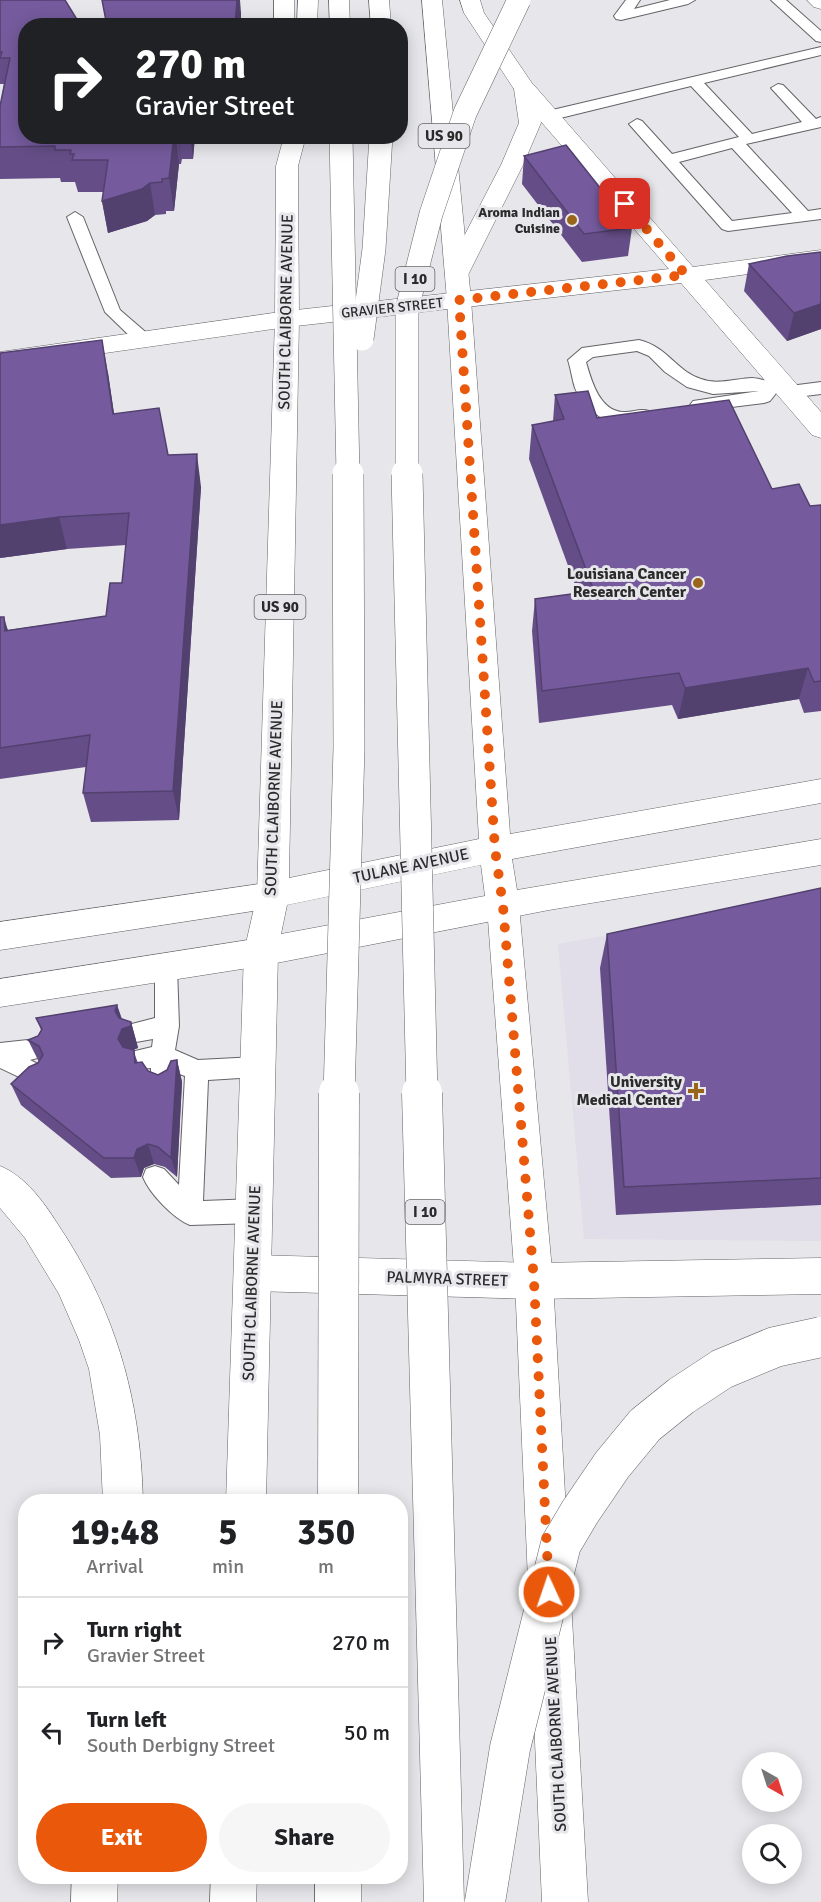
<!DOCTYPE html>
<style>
body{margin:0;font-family:Signika,sans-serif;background:#f6f6f6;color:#202124;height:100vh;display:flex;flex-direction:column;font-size:22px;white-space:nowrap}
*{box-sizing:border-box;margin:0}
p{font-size:20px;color:#757577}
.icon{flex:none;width:33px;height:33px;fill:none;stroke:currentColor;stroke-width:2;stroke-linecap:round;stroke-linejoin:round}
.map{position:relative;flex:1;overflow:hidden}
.details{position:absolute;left:18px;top:1494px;width:390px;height:390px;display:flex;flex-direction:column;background:#fff;border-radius:24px;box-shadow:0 3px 15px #0003}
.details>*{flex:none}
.guide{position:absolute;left:18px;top:18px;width:390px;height:126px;border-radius:24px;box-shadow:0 3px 15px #0003;background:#202124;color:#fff;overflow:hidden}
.needle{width:39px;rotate:141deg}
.fabs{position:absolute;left:742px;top:1752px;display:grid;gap:12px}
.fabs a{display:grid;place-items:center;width:60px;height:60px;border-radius:50%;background:#fff;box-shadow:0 3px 15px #0003;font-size:30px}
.pin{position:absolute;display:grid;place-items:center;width:51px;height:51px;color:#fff;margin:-26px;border-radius:12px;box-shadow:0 3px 9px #0006}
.me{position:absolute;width:66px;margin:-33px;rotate:357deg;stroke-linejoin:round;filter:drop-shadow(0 0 4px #0008)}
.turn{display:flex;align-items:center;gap:21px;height:126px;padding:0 18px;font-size:27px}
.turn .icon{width:78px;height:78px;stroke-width:2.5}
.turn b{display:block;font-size:42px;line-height:51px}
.eta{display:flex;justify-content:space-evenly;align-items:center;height:102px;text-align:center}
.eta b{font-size:36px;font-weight:700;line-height:42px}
.primary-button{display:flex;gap:12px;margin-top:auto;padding:12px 18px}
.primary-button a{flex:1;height:69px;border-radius:36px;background:#ea580c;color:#fff;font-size:24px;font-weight:700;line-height:69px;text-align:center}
.primary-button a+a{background:#f6f6f6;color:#202124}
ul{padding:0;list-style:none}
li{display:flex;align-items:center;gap:18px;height:90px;padding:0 18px;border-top:2px solid #e0e0e0}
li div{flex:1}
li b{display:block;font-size:22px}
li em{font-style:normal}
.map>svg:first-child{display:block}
</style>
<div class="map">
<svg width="821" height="1902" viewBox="0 0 821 1902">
<rect width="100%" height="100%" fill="#e7e6ea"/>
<!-- built -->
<polygon fill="#e1dde9" points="821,897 821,1241 584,1239 558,944"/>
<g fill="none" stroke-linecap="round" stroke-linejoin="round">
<defs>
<g id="service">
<polygon points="626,0 640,0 634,9 670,0 695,0 688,4 621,20 616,19 614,16"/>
<polygon points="771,0 786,0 821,31 821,42 816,41"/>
<path d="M821 47V55L704 83 752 134 802 122 771 88 778 84 783 85 816 119 821 117V127L746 144 808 211 821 209V219L728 231 722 229 629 124 637 119 642 121 672 154 739 137 691 86 548 121 540 116 548 111ZM732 148 792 213 732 221 679 162Z"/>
<polygon points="75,212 83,217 120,310 149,335 152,339 149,343 137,343 105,312 67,217"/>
<path d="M639 340C668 347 676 371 701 379 717 385 734 379 752 378 758 378 764 381 770 381 777 381 781 379 788 381L790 386 821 382V394L789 398 783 396 781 391 777 392 770 401 764 403 699 411 693 409 690 405 693 401 759 391 713 394 687 387 665 372 649 356 637 351 593 357 586 362C591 380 600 413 625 412 634 412 640 408 649 411L652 415 649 419C641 422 630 425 621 425 604 425 581 403 575 388 572 379 571 369 568 360L582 348Z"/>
<path d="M166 957 174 960 177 967 179 1026 175 1050 198 1060 258 1057 266 1060 270 1067 266 1074 258 1077 208 1080 203 1201 255 1199 264 1203 267 1211 264 1219 255 1223 190 1225C173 1218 150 1194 143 1177L146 1169 155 1166 164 1169 179 1185 185 1076 174 1072 175 1083 171 1090 163 1094 155 1090 151 1083V1068L139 1069 131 1066 127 1059 131 1052 152 1047 153 1039 136 1042 128 1039 124 1032 128 1025 155 1018V967L158 960Z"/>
<polygon points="37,1039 45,1042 49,1049 45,1056 30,1060 46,1068 50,1075 46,1082 38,1086 0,1068 0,1043"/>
</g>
<g id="minor">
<polygon points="807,0 821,0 821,9 814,7"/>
<polygon points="525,83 533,84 693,267 821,250 821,264 705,280 821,412 821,438 812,435 681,283 287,327 0,368 0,352 287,311 669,269 517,94 514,89 517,84"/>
<polygon points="253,1255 534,1263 821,1258 821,1294 534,1299 253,1291 240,1286 234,1273 240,1260"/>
</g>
<g id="tertiary">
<rect x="274" y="0" width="20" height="26"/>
<polygon points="460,0 480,0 484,13 536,89 541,123 523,165 469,273 466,278 457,280 448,278 445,273 501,165 519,123 514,89 464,13"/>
<polygon points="273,882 284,886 289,895 284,904 273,908 0,950 0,922"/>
<polygon points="261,938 273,942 278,952 273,962 261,966 0,1007 0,979"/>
</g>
<g id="secondary">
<polygon points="503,893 514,896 519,906 553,1281 588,1902 542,1902 515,1281 487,906 492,896"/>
<polygon points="261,938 273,942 278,952 266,1502 226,1502 244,952 249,942"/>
<polygon points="211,1876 257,1876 256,1902 210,1902"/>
</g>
<g id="primary">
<polygon points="298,0 318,0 317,26 297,26"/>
<path d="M422 0H442L471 300 510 834 821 779V803L512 859 517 890 821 839V865L549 910 261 966 249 962 244 952 257 895 275 319 276 166 284 136H306L298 166 299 319 289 878 479 839 447 300ZM481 865 485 896 281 934 287 905Z"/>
</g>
<g id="motorway">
<polygon points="329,0 349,0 350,26 330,26"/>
<polygon points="369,0 389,0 391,26 371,26"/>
<path d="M0 1166C25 1176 43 1201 57 1223 115 1309 141 1398 143 1502H103L100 1435 89 1369 79 1340 59 1294 25 1238 0 1208Z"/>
<polygon points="72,1876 118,1876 117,1902 71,1902"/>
<rect x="315" y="1876" width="46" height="26"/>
</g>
</defs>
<!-- service casing -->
<use href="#service" stroke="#646367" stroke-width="2"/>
<!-- minor casing -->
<use href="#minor" stroke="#646367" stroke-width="1"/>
<!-- tertiary casing -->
<use href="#tertiary" stroke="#646367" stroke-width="1"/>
<!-- secondary casing -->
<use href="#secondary" stroke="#646367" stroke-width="1"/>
<!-- primary casing -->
<use href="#primary" stroke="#646367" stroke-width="1"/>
<!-- motorway casing -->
<use href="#motorway" stroke="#646367" stroke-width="1"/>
<!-- service -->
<use href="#service" fill="#fff" fill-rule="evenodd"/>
<!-- minor -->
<use href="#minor" fill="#fff" fill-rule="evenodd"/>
<!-- tertiary -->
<use href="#tertiary" fill="#fff" fill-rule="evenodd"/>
<!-- secondary -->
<use href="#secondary" fill="#fff" fill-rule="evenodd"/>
<!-- primary -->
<use href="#primary" fill="#fff" fill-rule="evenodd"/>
<!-- motorway -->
<use href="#motorway" fill="#fff" fill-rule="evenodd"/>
<defs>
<g id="motorway-bridge-far2">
<polyline points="341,136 348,475"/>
<polyline points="362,339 374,249 381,136"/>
<polyline points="407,475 407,309 431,214 465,113 519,0"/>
</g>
<g id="motorway-bridge-far1">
<polyline points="407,474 422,1095"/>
<polyline points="339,1095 349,748 348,474"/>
</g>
<g id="motorway-bridge">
<polyline points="422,1093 444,1902"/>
<polyline points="338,1502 339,1093"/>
<polyline points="485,1902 510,1748 561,1544 580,1512 612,1465 645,1425 681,1396 722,1369 775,1347 821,1337"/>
</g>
</defs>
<!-- motorway-bridge-far2 casing -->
<use href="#motorway-bridge-far2" stroke="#646367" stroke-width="24" stroke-linecap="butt"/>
<!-- motorway-bridge-far1 casing -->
<use href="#motorway-bridge-far1" stroke="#646367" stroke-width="32" stroke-linecap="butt"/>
<!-- motorway-bridge casing -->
<use href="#motorway-bridge" stroke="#646367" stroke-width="41" stroke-linecap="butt"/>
<!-- motorway-bridge-far2 -->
<use href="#motorway-bridge-far2" stroke="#fff" stroke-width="23"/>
<!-- motorway-bridge-far1 -->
<use href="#motorway-bridge-far1" stroke="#fff" stroke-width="31"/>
<!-- motorway-bridge -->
<use href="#motorway-bridge" stroke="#fff" stroke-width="40"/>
</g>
<!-- wall -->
<g fill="#654e87">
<polygon points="0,0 26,136 195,136 193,159 182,159 181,164 179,164 174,211 166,211 166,214 155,215 147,221 108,233 102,201 104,192 78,192 75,182 61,182 60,178 0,179 0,106 4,84 0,84"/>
<polygon points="524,156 632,228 628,256 582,262 522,184"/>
<polygon points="821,252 821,329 787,341 744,291 749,264"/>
<polygon points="108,373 114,414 168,455 201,487 179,820 91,822 83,793 86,767 0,779 0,617 8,630 106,616 122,583 126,545 67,549 0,558"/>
<polygon points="555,395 597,418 772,489 810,506 821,505 821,711 804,713 799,699 678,719 672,705 539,723 532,631 535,599 578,593 529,459 532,425 553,421"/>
<polygon points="821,888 821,1205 616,1215 600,968 607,934"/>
<polygon points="117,1005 122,1019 131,1022 137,1044 138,1048 133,1050 138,1063 148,1071 158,1075 167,1070 177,1060 182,1082 177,1177 165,1167 154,1164 144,1168 141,1177 111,1178 21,1105 11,1084 39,1062 28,1040 38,1036 41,1030 36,1018"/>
</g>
<!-- shaded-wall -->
<g fill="#52406e">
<polygon points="237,0 240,0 241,13 241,26 235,26"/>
<polygon points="174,136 176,136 179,164 174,211 169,178"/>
<polygon points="178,136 179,136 181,164"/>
<polygon points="190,136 195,136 193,159"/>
<polygon points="150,183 155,215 147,221 108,233 102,201"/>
<polygon points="821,304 821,329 787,341 794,313"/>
<polygon points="102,340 108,373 119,447 113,414"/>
<polygon points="197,454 201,487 179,820 173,791"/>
<polygon points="59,517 67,549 0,558 0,525"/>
<polygon points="4,617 13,648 5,631"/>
<polygon points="808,668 799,699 678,719 685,688"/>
<polygon points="117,1005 124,1027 131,1022 137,1044 138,1048 129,1051 125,1060 118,1039 115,1011"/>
<polygon points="177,1060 182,1082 177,1177 171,1158"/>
<polygon points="148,1144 154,1164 144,1168 141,1177 134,1158 137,1149"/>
</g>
<!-- building -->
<g fill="#755b9d" stroke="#52406e" stroke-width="1.5">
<polygon points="0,0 65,0 81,26 26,26 26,136 174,136 169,178 162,179 162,182 150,183 142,189 102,201 108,160 72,160 74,154 70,154 71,150 55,150 55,146 0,147 0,106 10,58 0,58 2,52 0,52"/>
<polygon points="102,0 237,0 235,26 107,26"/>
<polygon points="566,145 632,228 584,234 524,156"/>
<polygon points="821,252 821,304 794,313 749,264 787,256"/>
<polygon points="102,340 113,414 159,408 168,455 197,454 173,791 83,793 90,735 0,748 0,617 4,617 5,631 106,616 110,583 122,583 129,513 59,517 0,525 0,353"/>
<polygon points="588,391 597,418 729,400 772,489 799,484 810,506 821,505 821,681 814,682 808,668 685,688 679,673 542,691 535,599 594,591 532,425 564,419 555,395"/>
<polygon points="821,888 821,1178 624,1187 607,934"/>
<polygon points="117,1005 115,1011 119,1018 131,1022 131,1026 122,1029 118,1039 123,1047 134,1050 135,1063 142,1062 148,1071 158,1075 167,1070 171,1061 177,1060 171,1158 158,1147 148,1144 137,1149 134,1158 104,1158 11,1084 29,1067 38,1063 43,1055 39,1046 28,1040 38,1036 42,1029 36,1018"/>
</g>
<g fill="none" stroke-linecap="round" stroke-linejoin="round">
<!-- route -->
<polyline stroke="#ea580c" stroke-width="10" stroke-dasharray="0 18" points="549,1592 534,1281 503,906 495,849 459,300 686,275 625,204"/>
</g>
<!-- markers -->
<g fill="#99651a" stroke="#e7e6ea" stroke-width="2">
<circle cx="572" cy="220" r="6"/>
<circle cx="698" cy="583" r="6"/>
<path d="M693 1082h6v6h6v6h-6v6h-6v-6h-6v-6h6z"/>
</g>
<g text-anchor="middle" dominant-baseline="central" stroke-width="6" stroke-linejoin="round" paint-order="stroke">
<!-- far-poi labels -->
<g font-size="14" font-weight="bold" fill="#2b2b2c" stroke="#e7e6ea" text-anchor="end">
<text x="560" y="212">Aroma Indian<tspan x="560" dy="16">Cuisine</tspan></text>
</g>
<!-- far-street labels -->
<g font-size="14" fill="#2b2b2c" stroke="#e7e6ea">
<text transform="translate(392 308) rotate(-6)">GRAVIER STREET</text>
</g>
<!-- shield labels -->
<g fill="#e7e6ea" stroke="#636365" stroke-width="1.5">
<rect x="418.5" y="124" width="51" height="24" rx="4.5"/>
<rect x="395.5" y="267" width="39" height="24" rx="4.5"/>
<rect x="254.5" y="595" width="51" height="24" rx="4.5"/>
<rect x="405.5" y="1200" width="39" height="24" rx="4.5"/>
</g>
<g font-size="15" font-weight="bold" fill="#2b2b2c">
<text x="444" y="136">US 90</text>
<text x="415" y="279">I 10</text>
<text x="280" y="607">US 90</text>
<text x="425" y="1212">I 10</text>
</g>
<!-- street labels -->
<g font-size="16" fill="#2b2b2c" stroke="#e7e6ea">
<text transform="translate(286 312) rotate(-89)">SOUTH CLAIBORNE AVENUE</text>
<text transform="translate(274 798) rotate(-88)">SOUTH CLAIBORNE AVENUE</text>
<text transform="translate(411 866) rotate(-12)">TULANE AVENUE</text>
<text transform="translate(447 1279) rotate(2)">PALMYRA STREET</text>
<text transform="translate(252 1283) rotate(-88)">SOUTH CLAIBORNE AVENUE</text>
<text transform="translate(556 1734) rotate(-93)">SOUTH CLAIBORNE AVENUE</text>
</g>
<!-- poi labels -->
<g font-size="16" font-weight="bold" fill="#2b2b2c" stroke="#e7e6ea" text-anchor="end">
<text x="686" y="574">Louisiana Cancer<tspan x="686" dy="18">Research Center</tspan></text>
<text x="682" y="1082">University<tspan x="682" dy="18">Medical Center</tspan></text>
</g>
</g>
</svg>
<div class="fabs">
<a><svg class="needle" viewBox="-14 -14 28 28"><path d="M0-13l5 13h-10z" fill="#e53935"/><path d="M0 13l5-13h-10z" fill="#757577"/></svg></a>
<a><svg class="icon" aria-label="search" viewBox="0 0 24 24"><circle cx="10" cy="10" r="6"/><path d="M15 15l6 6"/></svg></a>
</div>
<div class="pin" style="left:625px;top:204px;background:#d93025"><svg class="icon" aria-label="arrive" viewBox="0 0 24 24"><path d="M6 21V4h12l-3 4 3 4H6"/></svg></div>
<svg class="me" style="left:549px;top:1592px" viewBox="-20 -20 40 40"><circle r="17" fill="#ea580c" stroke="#fff" stroke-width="3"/><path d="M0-11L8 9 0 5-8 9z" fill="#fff"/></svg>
<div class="guide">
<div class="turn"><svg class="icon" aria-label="right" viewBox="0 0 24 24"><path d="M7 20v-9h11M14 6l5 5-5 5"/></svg><div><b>270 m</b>Gravier Street</div></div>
</div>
<section class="details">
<div class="eta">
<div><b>19:48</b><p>Arrival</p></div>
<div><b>5</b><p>min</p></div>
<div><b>350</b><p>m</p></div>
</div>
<ul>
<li><svg class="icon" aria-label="right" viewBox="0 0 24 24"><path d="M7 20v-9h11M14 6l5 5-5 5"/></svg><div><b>Turn right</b><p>Gravier Street</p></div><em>270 m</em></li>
<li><svg class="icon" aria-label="left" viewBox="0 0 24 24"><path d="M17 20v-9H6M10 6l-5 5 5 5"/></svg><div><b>Turn left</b><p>South Derbigny Street</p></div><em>50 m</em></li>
</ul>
<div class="primary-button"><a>Exit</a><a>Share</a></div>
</section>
</div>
